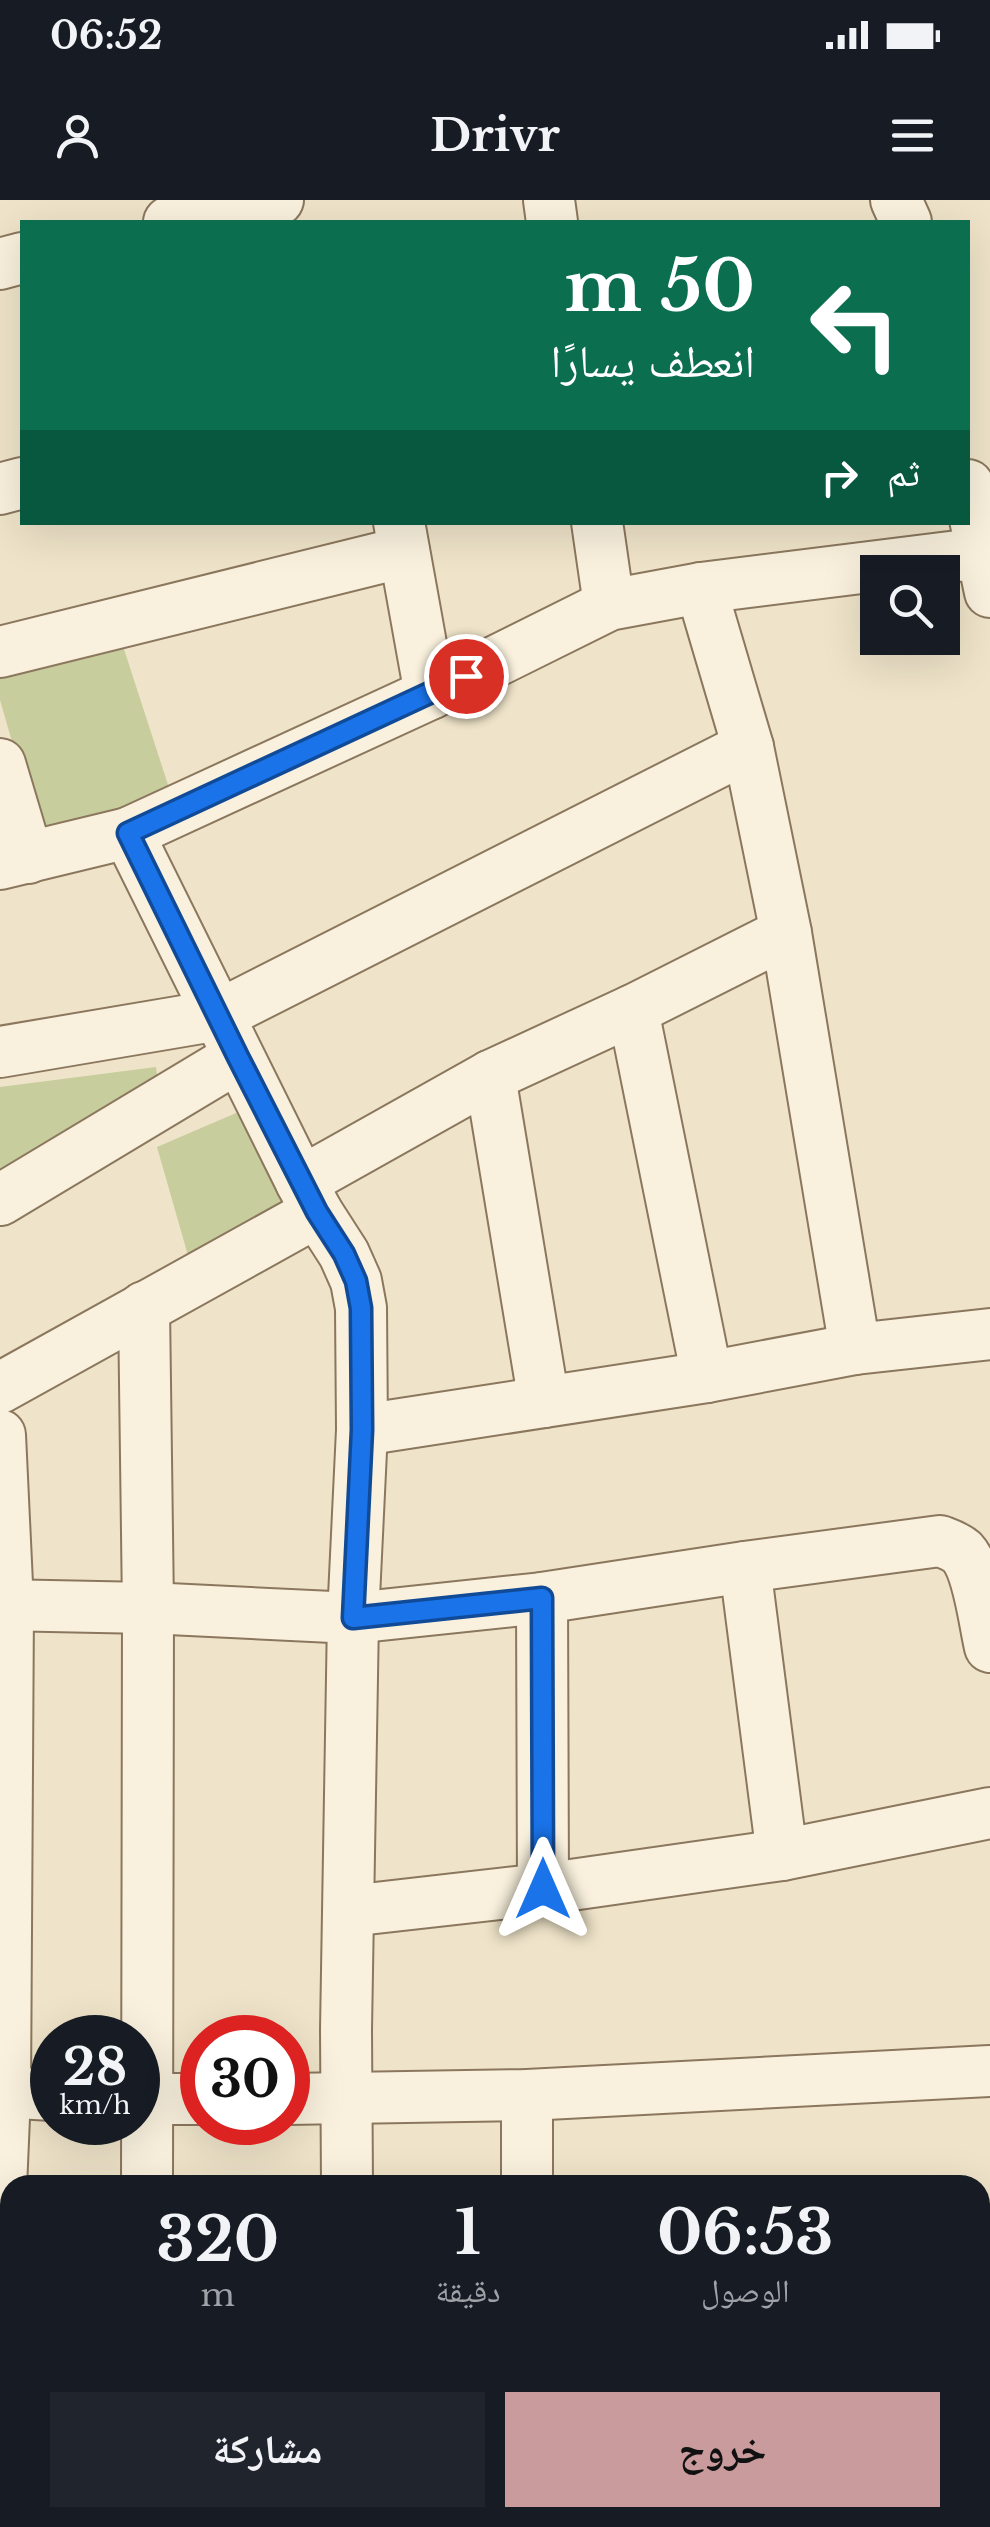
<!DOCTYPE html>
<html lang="ar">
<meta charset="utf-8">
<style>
body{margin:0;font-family:"Libre Baskerville","Noto Naskh Arabic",serif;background:#20242c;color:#f1f3f6;direction:rtl;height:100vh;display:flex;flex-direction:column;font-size:38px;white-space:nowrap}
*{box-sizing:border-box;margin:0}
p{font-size:32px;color:#9ea1a6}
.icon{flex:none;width:55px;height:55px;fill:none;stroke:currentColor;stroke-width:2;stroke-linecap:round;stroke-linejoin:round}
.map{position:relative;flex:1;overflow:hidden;direction:ltr}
.drawer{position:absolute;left:0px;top:1975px;width:990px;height:352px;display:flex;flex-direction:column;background:#171b24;border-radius:30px 30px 0 0;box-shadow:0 10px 40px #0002;direction:rtl}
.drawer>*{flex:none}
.guide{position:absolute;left:20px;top:20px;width:950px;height:305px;border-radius:0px;box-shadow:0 10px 40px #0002;direction:rtl;background:#0b6e4f;color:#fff;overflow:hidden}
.buttons{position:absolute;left:860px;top:355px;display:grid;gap:20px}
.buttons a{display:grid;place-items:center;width:100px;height:100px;border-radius:0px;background:#171b24;box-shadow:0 10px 40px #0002;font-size:50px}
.speed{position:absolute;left:30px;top:1815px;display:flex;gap:20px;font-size:50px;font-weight:700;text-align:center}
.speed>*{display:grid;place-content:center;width:130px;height:130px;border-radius:50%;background:#171b24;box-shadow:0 10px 40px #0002;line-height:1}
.speed small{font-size:25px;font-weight:400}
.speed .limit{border:15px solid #d22;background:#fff;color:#111}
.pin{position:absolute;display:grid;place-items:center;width:85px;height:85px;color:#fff;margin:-42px;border:5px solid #fff;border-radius:50%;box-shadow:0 2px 10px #0007}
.me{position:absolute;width:110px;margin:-55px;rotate:0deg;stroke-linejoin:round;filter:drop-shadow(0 0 8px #0008)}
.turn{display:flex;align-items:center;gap:35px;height:210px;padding:0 50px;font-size:45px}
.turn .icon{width:130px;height:130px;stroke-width:2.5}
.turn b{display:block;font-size:70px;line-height:85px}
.then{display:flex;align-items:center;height:95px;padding:0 50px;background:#0003;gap:20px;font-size:38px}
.eta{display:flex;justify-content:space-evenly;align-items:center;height:170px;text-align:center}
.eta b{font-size:60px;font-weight:800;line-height:70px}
.cta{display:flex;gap:20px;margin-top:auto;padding:20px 50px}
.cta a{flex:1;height:115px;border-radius:0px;background:#ca9b9c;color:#111;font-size:40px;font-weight:800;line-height:115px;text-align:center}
.cta a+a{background:#20242c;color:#f1f3f6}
.status{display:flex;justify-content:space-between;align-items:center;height:70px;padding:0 50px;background:#171b24;direction:ltr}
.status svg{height:28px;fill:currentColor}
header{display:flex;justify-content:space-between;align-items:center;height:130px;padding:0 50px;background:#171b24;font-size:45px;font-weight:800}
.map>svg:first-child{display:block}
</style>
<div class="status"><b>06:52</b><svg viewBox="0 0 49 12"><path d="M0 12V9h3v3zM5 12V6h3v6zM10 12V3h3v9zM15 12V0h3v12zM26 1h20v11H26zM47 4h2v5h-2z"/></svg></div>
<header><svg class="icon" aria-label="menu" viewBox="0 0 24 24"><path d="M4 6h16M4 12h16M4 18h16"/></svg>Drivr<svg class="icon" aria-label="person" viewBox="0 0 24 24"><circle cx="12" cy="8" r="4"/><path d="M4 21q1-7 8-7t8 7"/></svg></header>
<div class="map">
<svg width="990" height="2327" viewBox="0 0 990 2327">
<rect width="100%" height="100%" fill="#efe4c9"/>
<!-- green -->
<g fill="#c7cd9d">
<polygon points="122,443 171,594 40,639 0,500 0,473"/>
<polygon points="156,867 159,891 0,989 0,887"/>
<polygon points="250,907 293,1002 189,1059 157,947"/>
</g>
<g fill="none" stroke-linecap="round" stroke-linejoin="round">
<defs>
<g id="minor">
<polyline points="549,0 552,22"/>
<polyline points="896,0 906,22"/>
<polyline points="169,22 278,0"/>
<polyline points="0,64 22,58"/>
<polyline points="968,285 990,392"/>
<polyline points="0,289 22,283"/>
<polyline points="399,322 430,494"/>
<polyline points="597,322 609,405"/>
<polyline points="701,388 748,547 786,733 855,1149"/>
<polyline points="0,452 404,352"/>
<polyline points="0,564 28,658"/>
<polyline points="128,633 301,982 317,1012 344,1054 356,1081 361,1108 362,1230 353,1418 346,1830 347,1985"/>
<polyline points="0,664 128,633 430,494 609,405 701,388 982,353"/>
<polyline points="633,810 707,1177"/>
<polyline points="0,852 219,815 748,547"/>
<polyline points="490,876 544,1202"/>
<polyline points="301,982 490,876 633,810 786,733"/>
<polyline points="0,1000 238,857"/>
<polyline points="144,1107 148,1408 147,1985"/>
<polyline points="0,1188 317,1012"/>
<polyline points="362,1230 707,1177 855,1149 990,1134"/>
<polyline points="0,1235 8,1405 5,1894 0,2011"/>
<polyline points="745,1367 782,1655"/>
<polyline points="542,1398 543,1689"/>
<path d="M0 1405 148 1408 353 1418 542 1398 745 1367 940 1341C948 1344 955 1346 962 1352 979 1370 984 1422 990 1447"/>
<polyline points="349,1711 543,1689 782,1655 990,1613"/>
<polyline points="0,1892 52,1895"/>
<polyline points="138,1899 202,1899"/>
<polyline points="288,1899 527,1895 990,1871"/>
<polyline points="527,1985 527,1895"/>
<polyline points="980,2030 990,2030"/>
<polyline points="151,2318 151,2327"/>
<polyline points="348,2318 348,2327"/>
</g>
</defs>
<!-- minor casing -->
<use href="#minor" stroke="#8b775e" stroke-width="54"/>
<!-- minor -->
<use href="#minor" stroke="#f9f1dd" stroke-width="50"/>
</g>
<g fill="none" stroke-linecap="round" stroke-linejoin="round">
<defs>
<polyline id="route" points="466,476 128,633 238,857 317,1012 344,1054 356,1081 361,1108 362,1230 353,1418 542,1398 543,1689"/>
</defs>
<!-- route casing -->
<use href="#route" stroke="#114b97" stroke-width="25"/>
<!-- route -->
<use href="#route" stroke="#1a73e8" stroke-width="18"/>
</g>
</svg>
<div class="buttons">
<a><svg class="icon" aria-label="search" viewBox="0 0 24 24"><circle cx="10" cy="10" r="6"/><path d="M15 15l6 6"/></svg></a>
</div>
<div class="speed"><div>28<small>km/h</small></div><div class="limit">30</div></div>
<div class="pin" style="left:466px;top:476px;background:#d93025"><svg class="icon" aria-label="arrive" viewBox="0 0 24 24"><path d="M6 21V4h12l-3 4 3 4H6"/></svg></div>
<svg class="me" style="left:543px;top:1689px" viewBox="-20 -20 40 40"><path d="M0-17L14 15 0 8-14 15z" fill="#1a73e8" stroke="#fff" stroke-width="4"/></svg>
<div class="guide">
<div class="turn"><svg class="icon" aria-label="left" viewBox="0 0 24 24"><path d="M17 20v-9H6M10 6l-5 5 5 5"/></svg><div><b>50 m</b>انعطف يسارًا</div></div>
<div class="then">ثم<svg class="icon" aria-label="right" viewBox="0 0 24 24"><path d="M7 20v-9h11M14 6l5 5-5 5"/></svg></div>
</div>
<section class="drawer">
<div class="eta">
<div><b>06:53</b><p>الوصول</p></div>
<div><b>1</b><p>دقيقة</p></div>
<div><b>320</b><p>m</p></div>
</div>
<div class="cta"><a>خروج</a><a>مشاركة</a></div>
</section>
</div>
